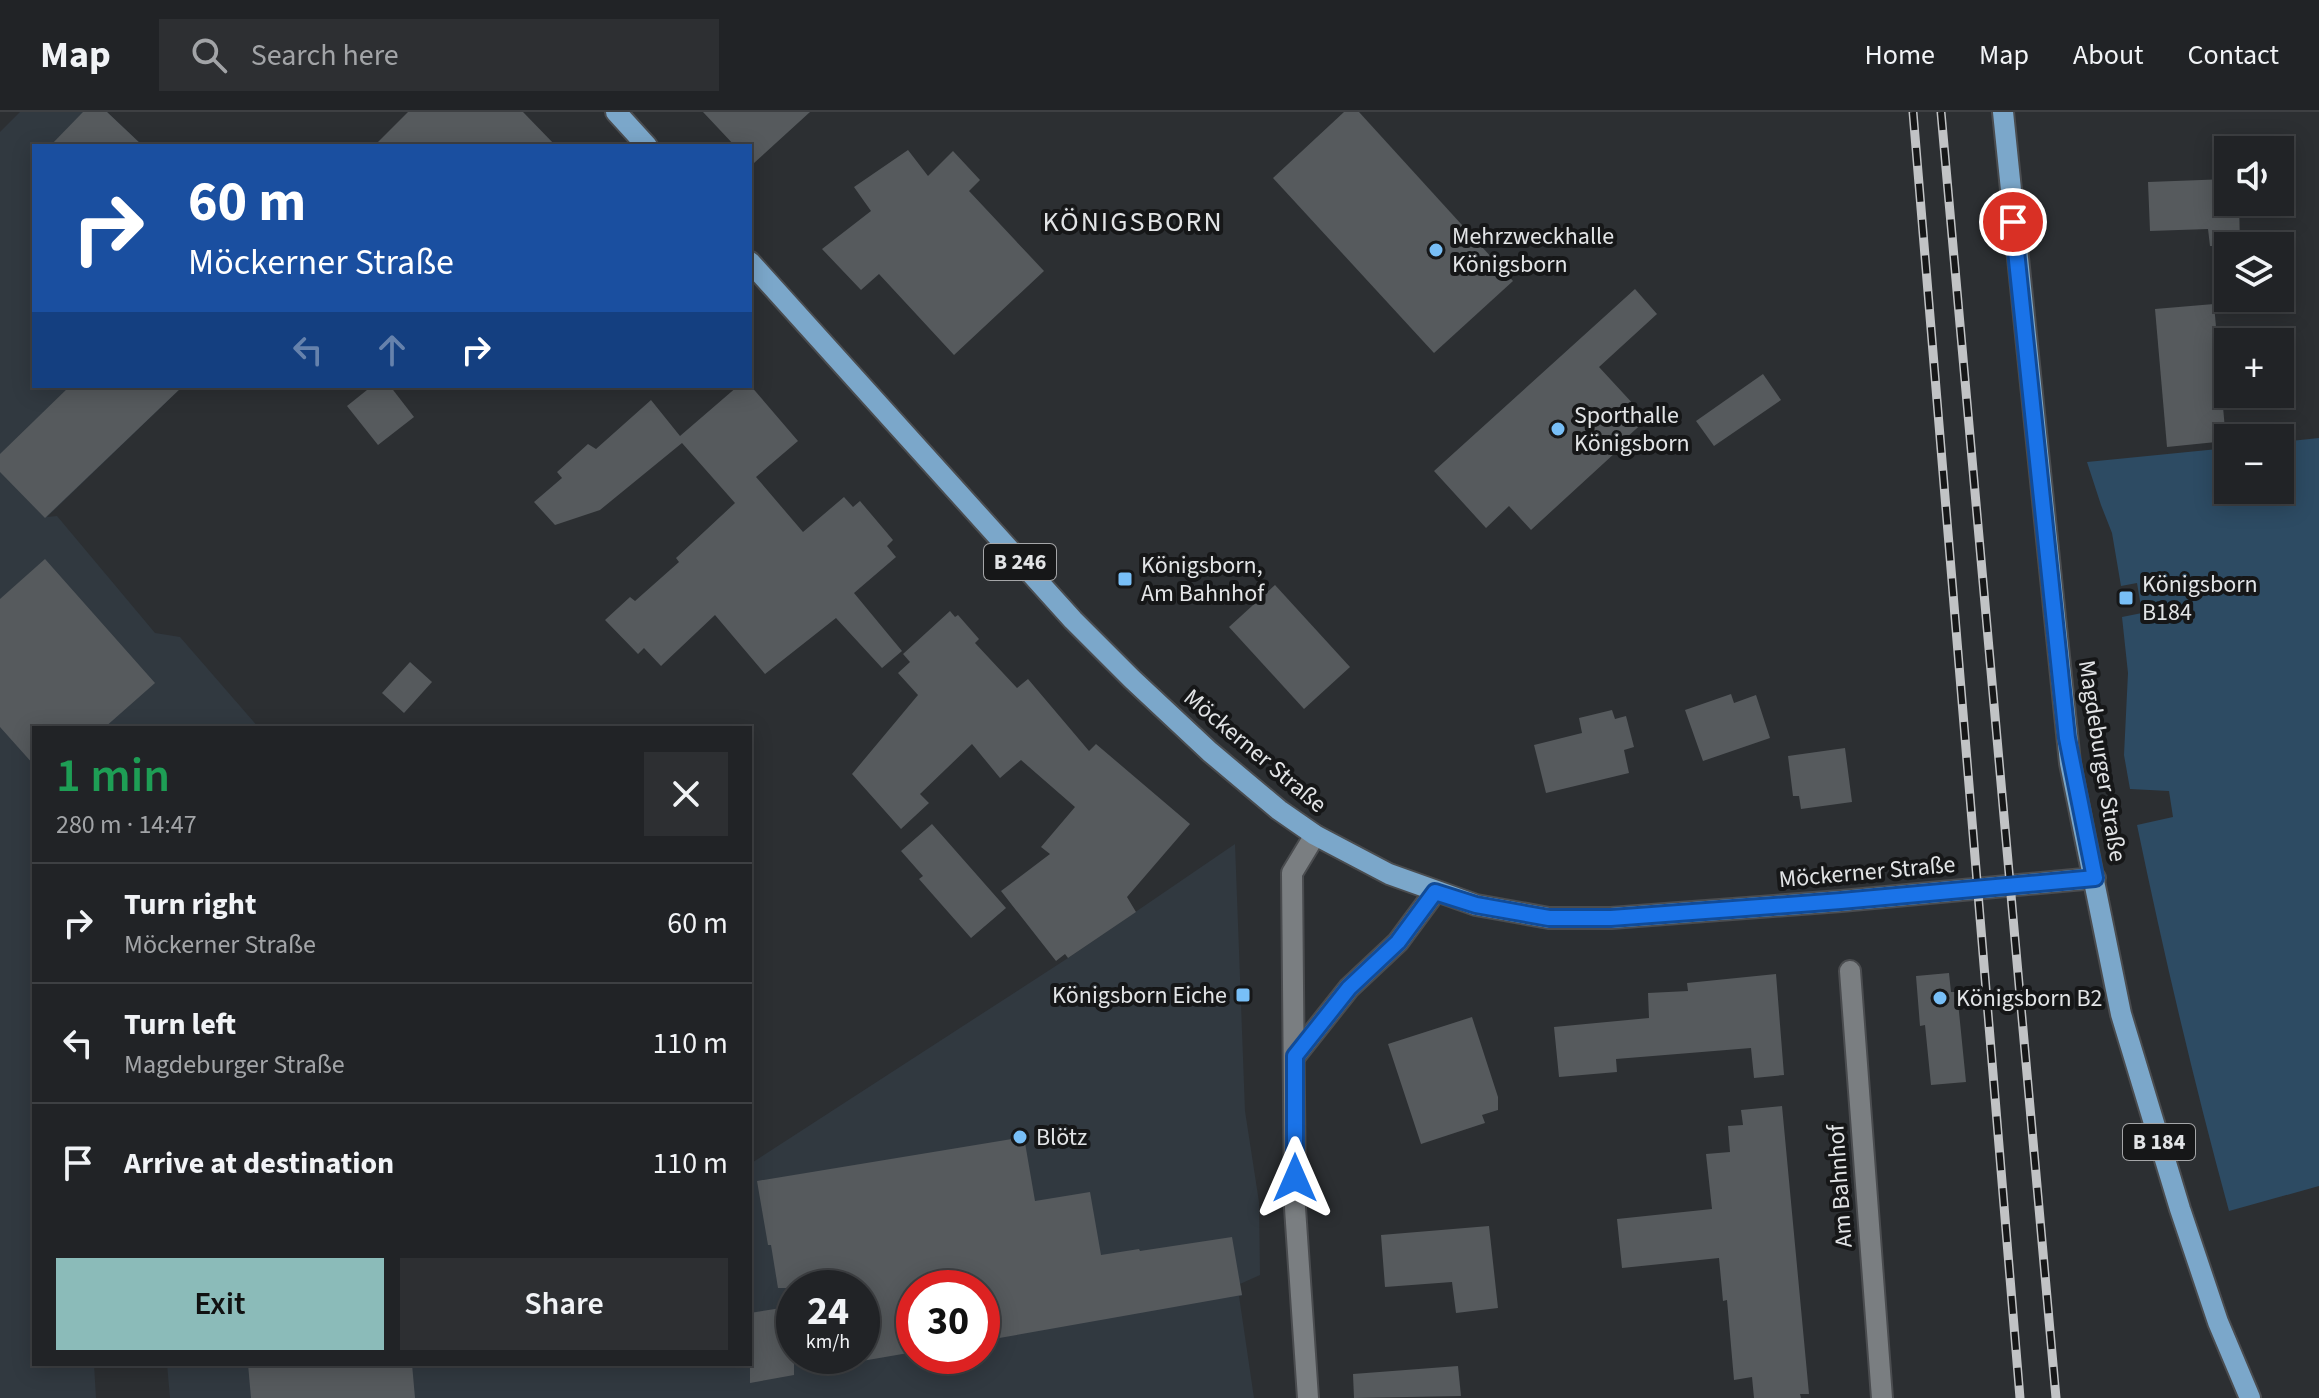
<!DOCTYPE html>
<meta charset="utf-8">
<style>
body{margin:0;font-family:"Source Sans 3",sans-serif;background:#2d2f32;color:#f1f3f6;height:100vh;display:flex;flex-direction:column;font-size:30px;white-space:nowrap}
*{box-sizing:border-box;margin:0}
p{font-size:26px;color:#a2a4a7}
.icon{flex:none;width:44px;height:44px;fill:none;stroke:currentColor;stroke-width:2;stroke-linecap:round;stroke-linejoin:round}
.map{position:relative;flex:1;overflow:hidden}
.details{position:absolute;left:32px;top:614px;width:720px;height:640px;display:flex;flex-direction:column;background:#212326;border-radius:0px;box-shadow:0 4px 20px #0003,0 0 0 2px #3e4043}
.details>*{flex:none}
.hud{position:absolute;left:32px;top:32px;width:720px;height:244px;border-radius:0px;box-shadow:0 4px 20px #0003,0 0 0 2px #3e4043;background:#1a4fa0;color:#fff;overflow:hidden}
.fabs{position:absolute;left:2214px;top:24px;display:grid;gap:16px}
.fabs a{display:grid;place-items:center;width:80px;height:80px;border-radius:0px;background:#212326;box-shadow:0 4px 20px #0003,0 0 0 2px #3e4043;font-size:40px}
.speed{position:absolute;left:776px;top:1158px;display:flex;gap:16px;font-size:40px;font-weight:700;text-align:center}
.speed>*{display:grid;place-content:center;width:104px;height:104px;border-radius:50%;background:#212326;box-shadow:0 4px 20px #0003,0 0 0 2px #3e4043;line-height:1}
.speed small{font-size:20px;font-weight:400}
.speed .limit{border:12px solid #d22;background:#fff;color:#111}
.pin{position:absolute;display:grid;place-items:center;width:68px;height:68px;color:#fff;margin:-34px;border:4px solid #fff;border-radius:50%;box-shadow:0 2px 8px #0007}
.me{position:absolute;width:88px;margin:-44px;rotate:0deg;stroke-linejoin:round;filter:drop-shadow(0 0 6px #0008)}
.turn{display:flex;align-items:center;gap:28px;height:168px;padding:0 24px;font-size:36px}
.turn .icon{width:104px;height:104px;stroke-width:2.5}
.turn b{display:block;font-size:56px;line-height:68px}
.lanes{display:flex;align-items:center;height:76px;padding:0 24px;background:#0003;justify-content:center;gap:40px;direction:ltr}
.lanes .off{opacity:.35}
.round{display:grid;place-items:center;flex:none;width:84px;height:84px;border-radius:0px;background:#2d2f32}
.overview{display:flex;align-items:center;justify-content:space-between;height:136px;padding:0 24px}
h1{font-size:48px;font-weight:600;line-height:60px;color:#1e9e55}
.button{display:flex;gap:16px;margin-top:auto;padding:16px 24px}
.button a{flex:1;height:92px;border-radius:0px;background:#8bbbb9;color:#111;font-size:32px;font-weight:600;line-height:92px;text-align:center}
.button a+a{background:#2d2f32;color:#f1f3f6}
ul{padding:0;list-style:none}
li{display:flex;align-items:center;gap:24px;height:120px;padding:0 24px;border-top:2px solid #3e4043}
li div{flex:1}
li b{display:block;font-size:30px}
li em{font-style:normal}
header{display:flex;align-items:center;gap:48px;box-sizing:border-box;height:112px;padding:0 40px;background:#212326;border-bottom:2px solid #3e4043}
header strong{font-size:38px}
nav{display:flex;gap:44px;margin-inline-start:auto;font-size:28px}
.search{width:560px;height:72px;background:#2d2f32;display:flex;align-items:center;gap:20px;box-sizing:border-box;padding:0 28px;border-radius:0px;color:#a2a4a7;font-size:30px}
.map>svg:first-child{display:block}
</style>
<header>
<strong>Map</strong>
<div class="search"><svg class="icon" aria-label="search" viewBox="0 0 24 24"><circle cx="10" cy="10" r="6"/><path d="M15 15l6 6"/></svg>Search here</div>
<nav><a>Home</a><a>Map</a><a>About</a><a>Contact</a></nav>
</header>
<div class="map">
<svg width="2319" height="1286" viewBox="0 0 2319 1286">
<rect width="100%" height="100%" fill="#2c2f32"/>
<!-- built -->
<g fill="#313940" fill-rule="evenodd">
<polygon points="20,0 107,0 143,34 34,34 34,274 183,274 47,405 57,404 155,521 180,525 259,616 34,616 34,1252 94,1252 96,1286 0,1286 0,20"/>
<path d="M1235 732 1245 999 1259 1090 1260 1163 1240 1172 1242 1184H1239L1254 1286H170L167 1252H750V1052L1068 846ZM794 1176H862V1244H794ZM914 1176H982V1244H914Z"/>
</g>
<!-- green -->
<path fill="#2d4b63" d="M2319 326V1074L2229 1099C2194 971 2164 843 2137 713L2173 705 2169 679 2130 677 2124 643 2128 561 2122 505 2142 501 2137 471 2121 474 2112 421 2101 393 2087 350 2228 336V378H2280V330Z"/>
<!-- building -->
<g fill="#565a5d">
<polygon points="83,0 107,0 143,34 50,34"/>
<polygon points="408,0 523,0 556,34 374,34"/>
<polygon points="703,0 810,0 754,51 750,47 750,34 735,34"/>
<polygon points="1344,0 1359,0 1513,169 1434,241 1273,66"/>
<polygon points="908,38 928,64 953,39 980,68 969,79 1044,159 954,243 879,162 861,178 822,137 871,99 854,75"/>
<polygon points="2228,67 2228,90 2239,90 2240,134 2210,134 2208,117 2150,119 2148,70"/>
<polygon points="1635,177 1657,202 1599,255 1647,307 1625,327 1628,329 1531,418 1509,394 1486,416 1434,359"/>
<polygon points="2214,192 2226,329 2167,335 2155,197"/>
<polygon points="1763,262 1781,288 1714,334 1696,309"/>
<polygon points="750,273 798,329 756,365 803,420 844,385 853,395 860,389 893,428 887,434 896,445 854,481 902,539 882,556 836,506 765,562 715,503 661,554 644,536 638,542 605,508 630,485 635,489 679,450 676,446 735,391 682,331 600,398 555,413 534,390 562,366 557,360 588,332 596,337 651,288 680,324 738,274"/>
<polygon points="70,274 183,274 45,406 0,360 0,342"/>
<polygon points="372,274 390,274 414,305 378,333 347,294"/>
<polygon points="45,447 155,571 104,616 34,616 34,653 0,615 0,487"/>
<polygon points="1275,473 1350,555 1304,597 1229,515"/>
<polygon points="950,499 955,505 958,503 979,527 975,531 1017,576 1028,567 1089,639 1096,632 1190,712 1127,785 1136,800 1068,846 1065,842 1056,849 1001,779 1050,742 1041,735 1075,695 1021,648 1000,666 972,632 920,682 929,691 901,717 852,662 918,583 898,561 910,550 903,542"/>
<polygon points="410,550 432,570 404,601 382,581"/>
<polygon points="1731,582 1734,591 1756,583 1770,626 1703,649 1685,598"/>
<polygon points="1612,598 1615,607 1626,604 1634,635 1624,638 1629,661 1546,681 1534,633 1582,621 1579,606"/>
<polygon points="1845,636 1852,690 1801,697 1799,684 1793,684 1788,644"/>
<polygon points="932,712 1006,796 971,826 919,767 923,764 901,739"/>
<polygon points="1949,861 1951,880 1957,880 1966,970 1931,973 1925,913 1920,914 1916,864"/>
<polygon points="1776,862 1784,963 1754,966 1751,936 1616,947 1617,960 1559,965 1554,915 1649,906 1648,881 1688,879 1687,871"/>
<polygon points="1472,905 1498,985 1498,998 1482,1003 1485,1011 1421,1032 1388,932"/>
<polygon points="1782,994 1809,1282 1800,1282 1801,1286 1754,1286 1752,1265 1734,1268 1727,1188 1723,1189 1719,1146 1622,1156 1617,1107 1712,1097 1706,1042 1730,1040 1728,1014 1743,1013 1741,998"/>
<polygon points="1024,1025 1035,1089 1090,1080 1101,1143 1139,1137 1140,1139 1232,1125 1242,1183 982,1229 982,1176 914,1176 914,1240 862,1249 862,1176 778,1176 771,1133 768,1133 757,1069"/>
<polygon points="1489,1114 1498,1196 1456,1201 1452,1170 1385,1175 1381,1123"/>
<polygon points="794,1194 794,1263 750,1271 750,1201"/>
<polygon points="248,1252 412,1252 415,1286 251,1286"/>
<polygon points="1458,1254 1461,1284 1354,1286 1353,1262"/>
</g>
<g fill="none" stroke-linecap="round" stroke-linejoin="round">
<defs>
<g id="street">
<polyline points="1850,859 1882,1286"/>
<polyline points="1295,944 1349,876 1398,830 1435,780"/>
<polyline points="1308,1286 1295,1096 1292,761 1315,723"/>
</g>
<g id="primary">
<polyline points="616,0 647,34"/>
<polyline points="2003,0 2070,651 2121,902 2180,1097 2218,1210 2250,1286"/>
<polyline points="750,150 1073,508 1132,567 1210,640 1279,698 1315,723 1389,762 1476,793 1549,806 1611,806 1841,789 2095,766"/>
</g>
</defs>
<!-- street casing -->
<use href="#street" stroke="#4a4c4f" stroke-width="24"/>
<!-- primary casing -->
<use href="#primary" stroke="#4a4c4f" stroke-width="24"/>
<!-- street -->
<use href="#street" stroke="#7a7e81" stroke-width="20"/>
<!-- primary -->
<use href="#primary" stroke="#7ba7ca" stroke-width="20"/>
<defs>
<g id="rail">
<polyline points="1913,0 2020,1286"/>
<polyline points="1941,0 2056,1286"/>
</g>
</defs>
<!-- rail casing -->
<use href="#rail" stroke="#c1c3c5" stroke-width="9"/>
<!-- rail -->
<use href="#rail" stroke="#161718" stroke-width="6" stroke-dasharray="18" stroke-linecap="butt"/>
</g>
<g fill="none" stroke-linecap="round" stroke-linejoin="round">
<defs>
<polyline id="route" points="1295,1066 1295,944 1349,876 1398,830 1435,780 1476,793 1549,806 1611,806 1841,789 2095,766 2067,626 2013,110"/>
</defs>
<!-- route casing -->
<use href="#route" stroke="#114b97" stroke-width="20"/>
<!-- route -->
<use href="#route" stroke="#1a73e8" stroke-width="14"/>
</g>
<!-- markers -->
<g fill="#78bff7" stroke="#161718" stroke-width="3">
<circle cx="1436" cy="138" r="8"/>
<circle cx="1558" cy="317" r="8"/>
<rect x="1117" y="459" width="16" height="16" rx="4"/>
<rect x="2118" y="478" width="16" height="16" rx="4"/>
<rect x="1235" y="875" width="16" height="16" rx="4"/>
<circle cx="1940" cy="886" r="8"/>
<circle cx="1020" cy="1025" r="8"/>
</g>
<g text-anchor="middle" dominant-baseline="central" stroke-width="8" stroke-linejoin="round" paint-order="stroke">
<!-- shield labels -->
<g fill="#161718" stroke="#a5a6a8" stroke-width="2">
<rect x="984" y="432" width="72" height="36" rx="6"/>
<rect x="2123" y="1012" width="72" height="36" rx="6"/>
</g>
<g font-size="22" font-weight="bold" fill="#e2e4e6">
<text x="1020" y="450">B 246</text>
<text x="2159" y="1030">B 184</text>
</g>
<!-- poi labels -->
<g font-size="24" fill="#e2e4e6" stroke="#161718" text-anchor="start">
<text x="1452" y="124">Mehrzweckhalle<tspan x="1452" dy="28">Königsborn</tspan></text>
<text x="1574" y="303">Sporthalle<tspan x="1574" dy="28">Königsborn</tspan></text>
<text x="1141" y="453">Königsborn,<tspan x="1141" dy="28">Am Bahnhof</tspan></text>
<text x="2142" y="472">Königsborn<tspan x="2142" dy="28">B184</tspan></text>
<text x="1227" y="883" text-anchor="end">Königsborn Eiche</text>
<text x="1956" y="886">Königsborn B2</text>
<text x="1036" y="1025">Blötz</text>
</g>
<!-- street labels -->
<g font-size="24" fill="#e2e4e6" stroke="#161718">
<text transform="translate(1255 639) rotate(40)">Möckerner Straße</text>
<text transform="translate(2102 649) rotate(81)">Magdeburger Straße</text>
<text transform="translate(1867 760) rotate(-5)">Möckerner Straße</text>
<text transform="translate(1840 1074) rotate(-94)">Am Bahnhof</text>
</g>
<!-- quarter labels -->
<g font-size="28" letter-spacing="2" fill="#e2e4e6" stroke="#161718">
<text x="1133" y="110">KÖNIGSBORN</text>
</g>
</g>
</svg>
<div class="fabs">
<a><svg class="icon" aria-label="sound" viewBox="0 0 24 24"><path d="M4 9h4l5-4v14l-5-4H4zM17 9q2 3 0 6"/></svg></a>
<a><svg class="icon" aria-label="layers" viewBox="0 0 24 24"><path d="M12 4l9 5-9 5-9-5zM3 14l9 5 9-5"/></svg></a>
<a>+</a>
<a>−</a>
</div>
<div class="speed"><div>24<small>km/h</small></div><div class="limit">30</div></div>
<div class="pin" style="left:2013px;top:110px;background:#d93025"><svg class="icon" aria-label="arrive" viewBox="0 0 24 24"><path d="M6 21V4h12l-3 4 3 4H6"/></svg></div>
<svg class="me" style="left:1295px;top:1066px" viewBox="-20 -20 40 40"><path d="M0-17L14 15 0 8-14 15z" fill="#1a73e8" stroke="#fff" stroke-width="4"/></svg>
<div class="hud">
<div class="turn"><svg class="icon" aria-label="right" viewBox="0 0 24 24"><path d="M7 20v-9h11M14 6l5 5-5 5"/></svg><div><b>60 m</b>Möckerner Straße</div></div>
<div class="lanes"><svg class="icon off" aria-label="left" viewBox="0 0 24 24"><path d="M17 20v-9H6M10 6l-5 5 5 5"/></svg><svg class="icon off" aria-label="ahead" viewBox="0 0 24 24"><path d="M12 20V5M6 11l6-6 6 6"/></svg><svg class="icon" aria-label="right" viewBox="0 0 24 24"><path d="M7 20v-9h11M14 6l5 5-5 5"/></svg></div>
</div>
<section class="details">
<div class="overview"><div><h1>1 min</h1><p>280 m · 14:47</p></div><a class="round"><svg class="icon" aria-label="close" viewBox="0 0 24 24"><path d="M6 6l12 12M18 6L6 18"/></svg></a></div>
<ul>
<li><svg class="icon" aria-label="right" viewBox="0 0 24 24"><path d="M7 20v-9h11M14 6l5 5-5 5"/></svg><div><b>Turn right</b><p>Möckerner Straße</p></div><em>60 m</em></li>
<li><svg class="icon" aria-label="left" viewBox="0 0 24 24"><path d="M17 20v-9H6M10 6l-5 5 5 5"/></svg><div><b>Turn left</b><p>Magdeburger Straße</p></div><em>110 m</em></li>
<li><svg class="icon" aria-label="arrive" viewBox="0 0 24 24"><path d="M6 21V4h12l-3 4 3 4H6"/></svg><div><b>Arrive at destination</b></div><em>110 m</em></li>
</ul>
<div class="button"><a>Exit</a><a>Share</a></div>
</section>
</div>
